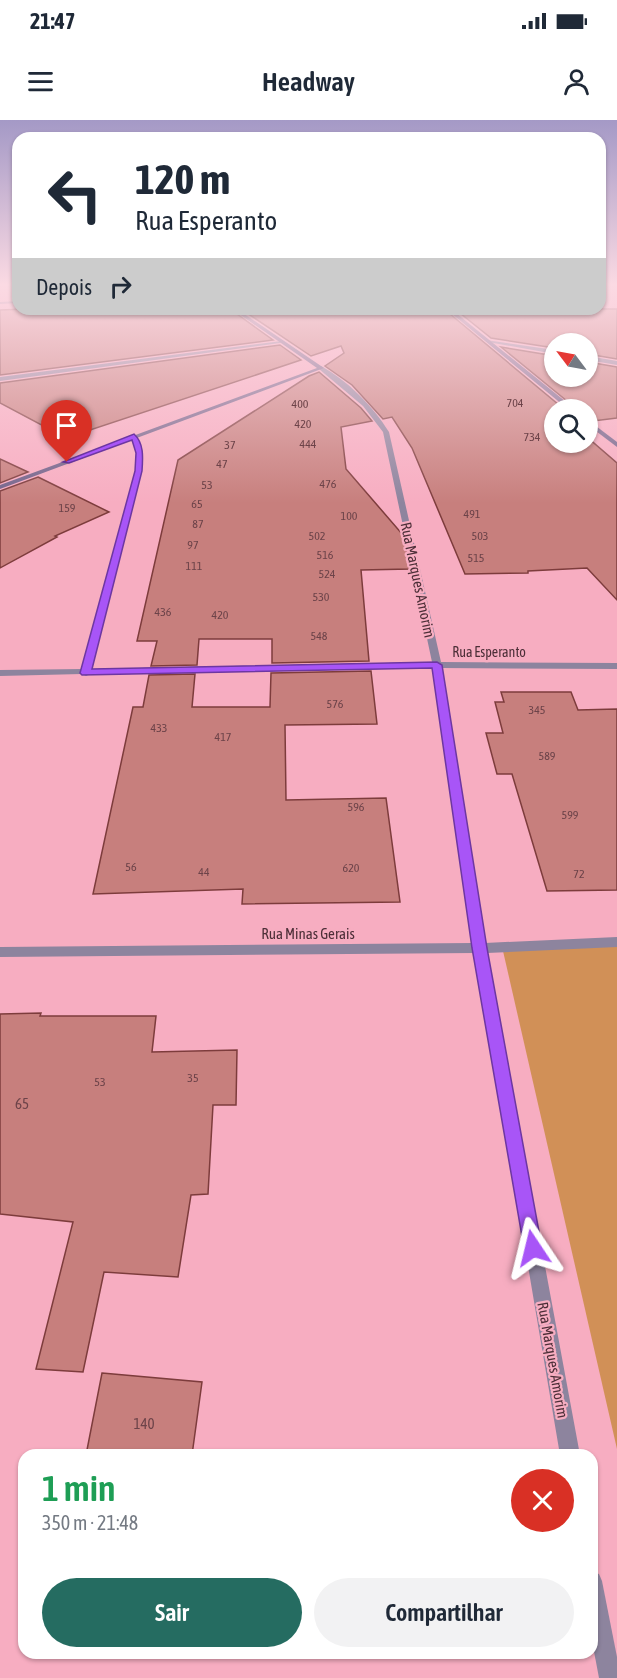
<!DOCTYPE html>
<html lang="pt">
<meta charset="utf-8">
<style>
body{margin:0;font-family:"Asap Condensed",sans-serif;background:#f2f2f3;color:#1f2937;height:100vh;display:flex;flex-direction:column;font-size:22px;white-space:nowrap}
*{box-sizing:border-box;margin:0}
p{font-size:20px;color:#747a83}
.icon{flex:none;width:33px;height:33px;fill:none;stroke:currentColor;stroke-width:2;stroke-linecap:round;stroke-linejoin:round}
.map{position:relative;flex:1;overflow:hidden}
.details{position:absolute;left:18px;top:1329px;width:580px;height:210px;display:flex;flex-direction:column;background:#fff;border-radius:18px;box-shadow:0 2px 4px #0004}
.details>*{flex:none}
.guide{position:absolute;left:12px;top:12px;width:594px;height:183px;border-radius:18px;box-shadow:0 2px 4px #0004;background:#fff;color:#1f2937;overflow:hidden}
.needle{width:39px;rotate:302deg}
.tools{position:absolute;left:544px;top:213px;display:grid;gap:12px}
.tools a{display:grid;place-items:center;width:54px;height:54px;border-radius:50%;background:#fff;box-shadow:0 2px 4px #0004;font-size:30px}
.pin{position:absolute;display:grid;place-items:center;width:51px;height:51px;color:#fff;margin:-62px -26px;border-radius:50% 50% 50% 0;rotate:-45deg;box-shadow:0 0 6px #0007}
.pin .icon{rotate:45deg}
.me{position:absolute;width:66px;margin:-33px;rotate:350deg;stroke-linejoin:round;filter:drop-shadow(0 0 4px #0008)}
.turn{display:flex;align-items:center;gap:21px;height:126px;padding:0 24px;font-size:27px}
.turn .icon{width:78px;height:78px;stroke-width:2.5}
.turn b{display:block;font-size:42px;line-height:51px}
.then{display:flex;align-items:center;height:57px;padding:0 24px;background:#0003;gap:12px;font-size:22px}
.round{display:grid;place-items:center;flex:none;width:63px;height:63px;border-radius:32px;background:#f2f2f3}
.headline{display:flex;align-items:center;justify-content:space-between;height:102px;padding:0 24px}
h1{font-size:36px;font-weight:600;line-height:45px;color:#1e9e55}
.cta{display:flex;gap:12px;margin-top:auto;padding:12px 24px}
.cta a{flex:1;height:69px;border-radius:36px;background:#256c61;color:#fff;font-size:24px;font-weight:600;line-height:69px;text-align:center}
.cta a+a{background:#f2f2f3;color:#1f2937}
.status{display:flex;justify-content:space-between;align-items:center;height:42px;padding:0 30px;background:#fff;direction:ltr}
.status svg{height:16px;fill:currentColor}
header{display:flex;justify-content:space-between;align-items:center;height:78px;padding:0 24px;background:#fff;font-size:27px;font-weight:600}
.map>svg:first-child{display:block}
</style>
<div class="status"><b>21:47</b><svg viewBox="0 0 49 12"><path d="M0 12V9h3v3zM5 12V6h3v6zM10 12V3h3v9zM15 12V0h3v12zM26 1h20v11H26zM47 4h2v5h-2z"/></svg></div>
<header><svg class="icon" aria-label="menu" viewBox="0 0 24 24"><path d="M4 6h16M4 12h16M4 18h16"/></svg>Headway<svg class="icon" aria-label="person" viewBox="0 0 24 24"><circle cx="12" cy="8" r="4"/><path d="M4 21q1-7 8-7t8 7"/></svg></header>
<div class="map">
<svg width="617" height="1558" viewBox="0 0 617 1558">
<rect width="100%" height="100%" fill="#f7adc1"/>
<!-- green -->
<polygon fill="#d19057" points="617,826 617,1329 503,831"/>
<!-- building -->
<g fill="#c77f7d" stroke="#7d3c3c" stroke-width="1.5">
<polygon points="24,189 230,189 273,220 0,255 0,190"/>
<polygon points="241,189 444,189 565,290 555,290 555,322 588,322 588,318 617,343 617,480 587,448 528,451 528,453 465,454 412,328 392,297 383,299 352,265 325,246 344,233 341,226 311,236"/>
<polygon points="455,189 617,189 617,239 588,234 588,224 555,224 555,228 491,218"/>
<polygon points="280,225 301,240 66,318 0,283 0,263"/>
<polygon points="501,227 555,236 555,256 588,256 588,242 617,247 617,298 593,301 588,298 588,290 578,290"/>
<polygon points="319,252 361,288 372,301 341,307 346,349 403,415 410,449 361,450 369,541 272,543 272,519 199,519 197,545 151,546 157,521 137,521 178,340 309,256"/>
<polygon points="0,339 28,352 0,363"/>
<polygon points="38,357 109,392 55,416 57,417 0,448 0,371"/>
<polygon points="371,551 377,604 285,605 286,680 386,678 400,782 242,784 243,769 93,774 133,587 143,587 149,555 195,554 192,587 270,587 271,553"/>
<polygon points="501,572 571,572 578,590 617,589 617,770 547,771 512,654 497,654 486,613 503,613 495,582 504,582"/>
<polygon points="41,893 40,896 156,896 152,932 237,930 236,985 213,985 208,1074 191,1075 178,1157 104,1152 83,1252 36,1249 73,1102 0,1094 0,894"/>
<polygon points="102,1253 202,1262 192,1335 86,1335"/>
</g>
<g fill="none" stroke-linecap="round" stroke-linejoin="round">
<!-- street -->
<g fill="#8d849e" fill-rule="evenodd">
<polygon points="486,220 555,230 555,234 488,222"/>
<polygon points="282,221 280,223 0,261 0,257"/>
<polygon points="588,236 617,241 617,245 588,240"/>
<path d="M321 246C348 261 373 286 389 312L441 542 617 543V549L442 548 485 823 617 817V827L487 833 580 1335H560L475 833 0 837V827L473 823 433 548 90 554 86 556 82 554 0 556V550L83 549 135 351 137 332 131 317 134 315C144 325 143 338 141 351L92 549 432 542 383 312 363 286 319 249Z"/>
<polygon points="592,1451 599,1454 602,1461 617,1537 617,1558 599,1558 592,1521"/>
</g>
<!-- secondary -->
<g fill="#72638a" fill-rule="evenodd">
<polygon points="18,181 18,183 0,184 0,182"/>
<polygon points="232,189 237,189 324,248 0,369 0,365 317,248"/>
<polygon points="446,189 451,189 576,290 569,290"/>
<polygon points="588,300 617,322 617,327 588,305"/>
</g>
</g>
<!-- sky -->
<linearGradient id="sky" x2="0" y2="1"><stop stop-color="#a499c6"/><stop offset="0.43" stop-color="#fbdae3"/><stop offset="1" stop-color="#fbdae3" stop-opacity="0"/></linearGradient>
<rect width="617" height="383" fill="url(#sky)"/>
<!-- route -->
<path fill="#a855f7" stroke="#6d37a1" stroke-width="1.5" d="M134 314C144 323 143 337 142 351L92 549 437 542 442 545 487 828 542 1128 540 1134 533 1137 526 1134 524 1128 472 828 432 548 82 555 80 553 135 351 136 333 132 320 69 343 63 342Z"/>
<g text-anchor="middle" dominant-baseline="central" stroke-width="4.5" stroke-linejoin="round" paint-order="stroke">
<!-- number labels -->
<g font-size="12" fill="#6c4349">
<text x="515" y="283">704</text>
<text x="300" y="284">400</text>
<text x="303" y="304">420</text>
<text x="532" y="317">734</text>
<text x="308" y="324">444</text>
<text x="230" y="325">37</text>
<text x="222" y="344">47</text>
<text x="328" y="364">476</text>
<text x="207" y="365">53</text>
<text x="197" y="384">65</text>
<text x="67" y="388">159</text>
<text x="472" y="394">491</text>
<text x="349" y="396">100</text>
<text x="198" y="404">87</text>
<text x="317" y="416">502</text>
<text x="480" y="416">503</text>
<text x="193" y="425">97</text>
<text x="325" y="435">516</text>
<text x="476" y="438">515</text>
<text x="194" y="446">111</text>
<text x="327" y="454">524</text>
<text x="321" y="477">530</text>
<text x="163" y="492">436</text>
<text x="220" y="495">420</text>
<text x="319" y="516">548</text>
<text x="335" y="584">576</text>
<text x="537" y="590">345</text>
<text x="159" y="608">433</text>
<text x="223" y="617">417</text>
<text x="547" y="636">589</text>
<text x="356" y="687">596</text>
<text x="570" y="695">599</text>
<text x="131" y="747">56</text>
<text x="351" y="748">620</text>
<text x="204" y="752">44</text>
<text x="579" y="754">72</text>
<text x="193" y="958">35</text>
<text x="100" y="962">53</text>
</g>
<!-- far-street labels -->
<g font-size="14" fill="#4d2f38" stroke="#f7adc1">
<text x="489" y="532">Rua Esperanto</text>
</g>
<!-- street labels -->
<g font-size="15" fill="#4d2f38" stroke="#f7adc1">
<text transform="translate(418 460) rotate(78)">Rua Marques Amorim</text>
<text x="308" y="813">Rua Minas Gerais</text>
<text transform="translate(553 1240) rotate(80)">Rua Marques Amorim</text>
</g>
<!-- near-number labels -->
<g font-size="15" fill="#6c4349">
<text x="22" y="983">65</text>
<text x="144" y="1303">140</text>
</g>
</g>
</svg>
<div class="tools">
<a><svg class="needle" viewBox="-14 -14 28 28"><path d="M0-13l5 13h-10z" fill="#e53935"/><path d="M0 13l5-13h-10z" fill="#747a83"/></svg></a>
<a><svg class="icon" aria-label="search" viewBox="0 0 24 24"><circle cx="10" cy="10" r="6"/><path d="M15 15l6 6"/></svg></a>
</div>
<div class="pin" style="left:67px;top:342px;background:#d93025"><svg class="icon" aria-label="arrive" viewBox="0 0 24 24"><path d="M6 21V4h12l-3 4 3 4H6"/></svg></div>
<svg class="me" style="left:533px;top:1128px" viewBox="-20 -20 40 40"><path d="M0-17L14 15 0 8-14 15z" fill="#a855f7" stroke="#fff" stroke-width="4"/></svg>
<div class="guide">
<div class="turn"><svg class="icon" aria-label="left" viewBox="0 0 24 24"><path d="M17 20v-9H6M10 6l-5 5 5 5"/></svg><div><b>120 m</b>Rua Esperanto</div></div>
<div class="then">Depois<svg class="icon" aria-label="right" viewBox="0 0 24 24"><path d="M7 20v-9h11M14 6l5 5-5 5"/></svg></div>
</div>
<section class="details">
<div class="headline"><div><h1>1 min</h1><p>350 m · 21:48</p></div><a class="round" style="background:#d93025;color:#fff"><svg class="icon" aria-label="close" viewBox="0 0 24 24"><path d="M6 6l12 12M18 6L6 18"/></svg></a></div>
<div class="cta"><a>Sair</a><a>Compartilhar</a></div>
</section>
</div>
